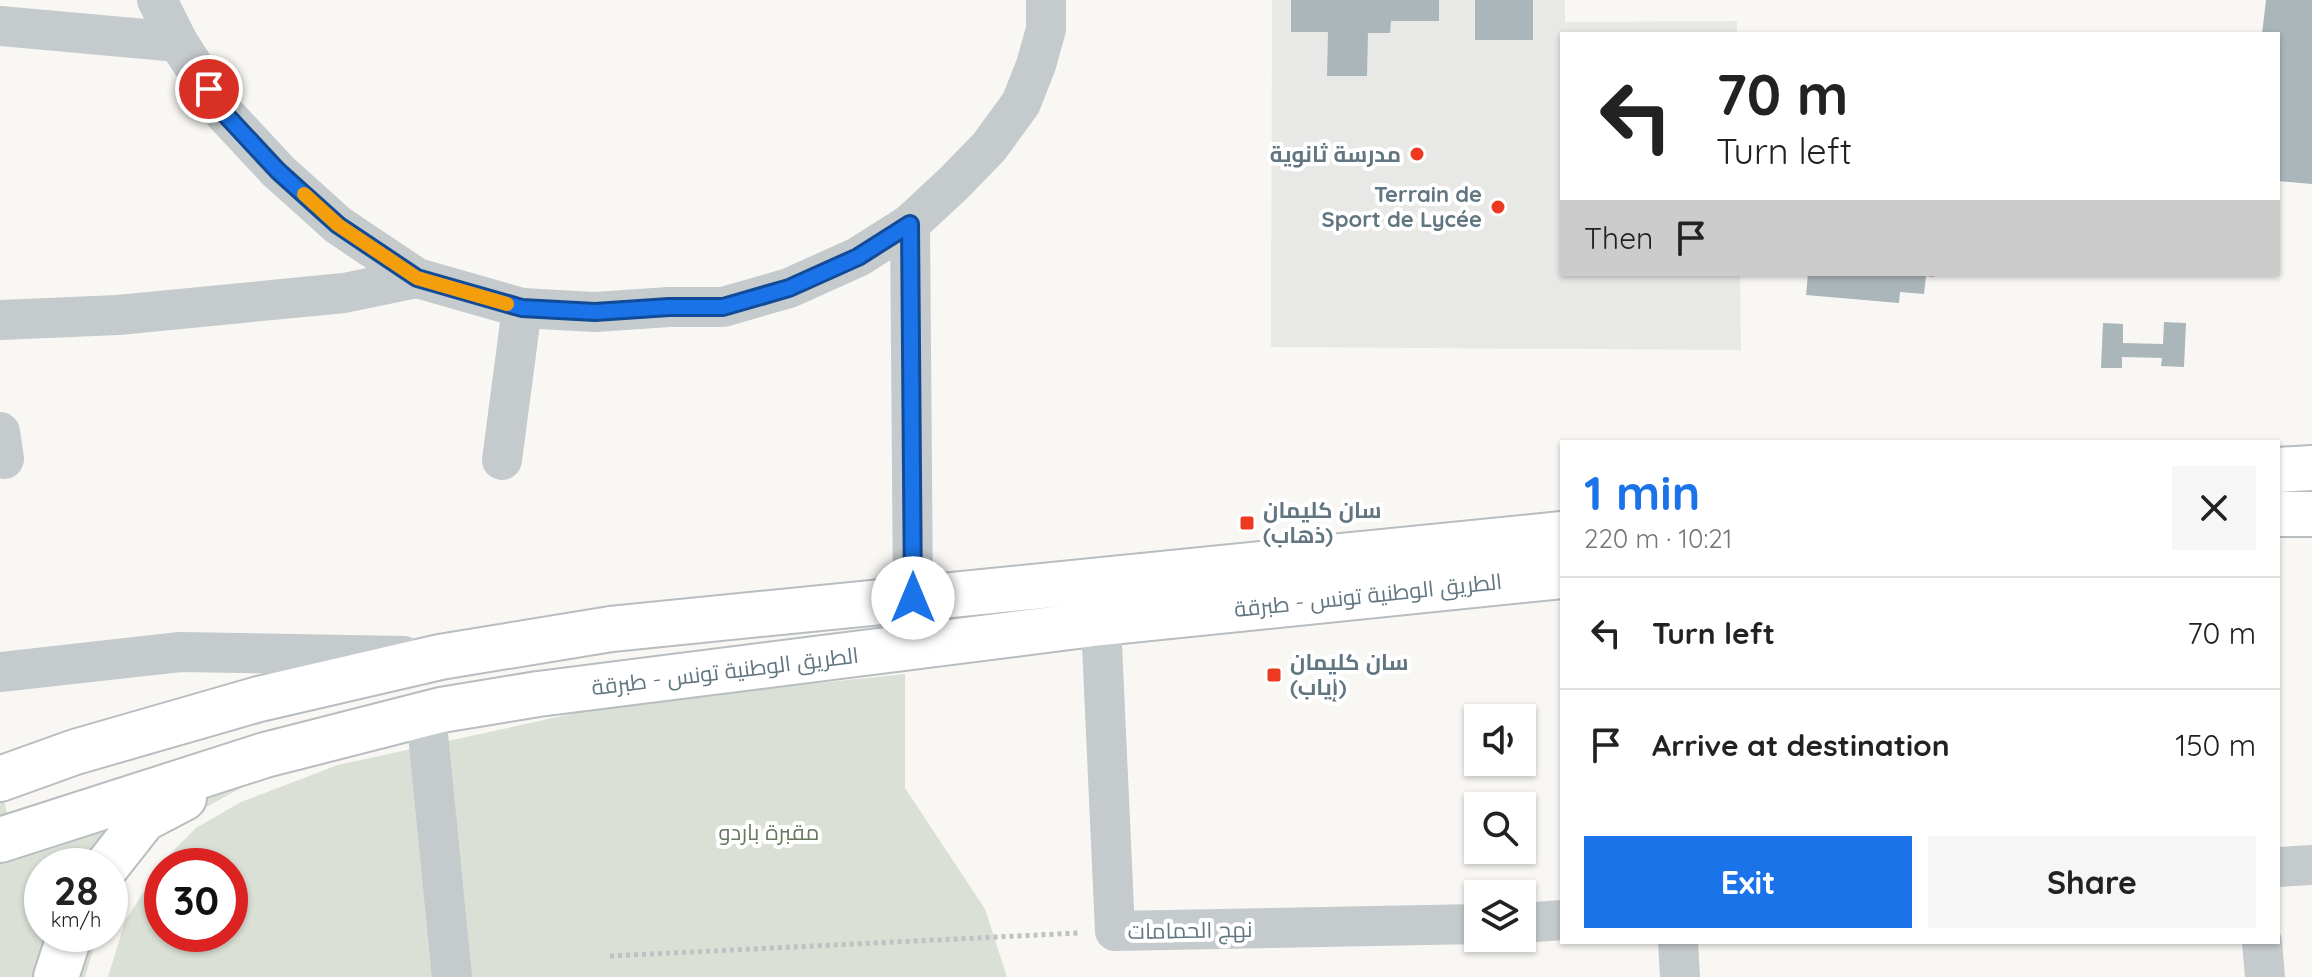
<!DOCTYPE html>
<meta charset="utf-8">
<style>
body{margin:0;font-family:Quicksand,Cairo,sans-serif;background:#f6f6f6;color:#222;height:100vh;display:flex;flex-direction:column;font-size:30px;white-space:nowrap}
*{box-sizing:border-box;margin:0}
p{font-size:26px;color:#767676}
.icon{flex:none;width:44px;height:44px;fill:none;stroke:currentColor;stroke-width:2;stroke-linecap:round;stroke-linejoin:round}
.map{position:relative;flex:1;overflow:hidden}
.drawer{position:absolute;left:1560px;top:440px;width:720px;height:504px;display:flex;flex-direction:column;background:#fff;border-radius:0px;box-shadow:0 2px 6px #0004}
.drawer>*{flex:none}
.top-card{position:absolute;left:1560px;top:32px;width:720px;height:244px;border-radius:0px;box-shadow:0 2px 6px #0004;background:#fff;color:#222;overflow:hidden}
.controls{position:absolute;left:1464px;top:704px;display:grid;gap:16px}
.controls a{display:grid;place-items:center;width:72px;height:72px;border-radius:0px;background:#fff;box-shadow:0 2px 6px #0004;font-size:40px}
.speed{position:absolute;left:24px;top:848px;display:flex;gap:16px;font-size:40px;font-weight:700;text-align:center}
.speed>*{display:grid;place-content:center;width:104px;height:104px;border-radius:50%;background:#fff;box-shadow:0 2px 6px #0004;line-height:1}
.speed small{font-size:20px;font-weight:400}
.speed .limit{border:12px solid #d22;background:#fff;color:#111}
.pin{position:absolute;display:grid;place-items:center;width:68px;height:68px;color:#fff;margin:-34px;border:4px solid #fff;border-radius:50%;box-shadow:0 2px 8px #0007}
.me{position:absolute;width:88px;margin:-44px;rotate:0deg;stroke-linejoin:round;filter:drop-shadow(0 0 6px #0008)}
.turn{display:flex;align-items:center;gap:28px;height:168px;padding:0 24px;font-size:36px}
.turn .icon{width:104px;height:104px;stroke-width:2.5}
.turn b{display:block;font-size:56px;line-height:68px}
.then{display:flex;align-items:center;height:76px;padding:0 24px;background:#0003;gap:16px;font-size:30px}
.round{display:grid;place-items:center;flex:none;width:84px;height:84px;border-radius:0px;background:#f6f6f6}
.head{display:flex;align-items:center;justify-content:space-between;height:136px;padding:0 24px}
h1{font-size:48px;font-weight:700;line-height:60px;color:#1a73e8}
.action{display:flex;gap:16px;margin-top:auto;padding:16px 24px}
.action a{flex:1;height:92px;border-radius:0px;background:#1a73e8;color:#fff;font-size:32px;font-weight:700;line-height:92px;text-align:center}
.action a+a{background:#f6f6f6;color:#222}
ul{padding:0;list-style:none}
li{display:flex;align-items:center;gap:24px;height:112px;padding:0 24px;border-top:2px solid #e0e0e0}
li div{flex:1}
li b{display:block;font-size:30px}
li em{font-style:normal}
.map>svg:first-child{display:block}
</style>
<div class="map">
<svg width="2312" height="977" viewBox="0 0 2312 977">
<rect width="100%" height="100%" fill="#f8f7f4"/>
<!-- built -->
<polygon fill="#e8e9e7" points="1272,0 1565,0 1565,22 1737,21 1737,34 1562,34 1562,274 1740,274 1741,350 1271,347"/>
<!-- green -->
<g fill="#dae0d5" fill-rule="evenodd">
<path d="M905 674V788L985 909 1007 977H108L125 921 166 858 196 828 241 802 338 765 617 704ZM162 866H230V934H162Z"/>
<polygon points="264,775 160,833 116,893 110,908 110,866 42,866 42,934 98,934 85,977 0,977 0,785 15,844"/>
</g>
<!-- building -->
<g fill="#abb6ba">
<polygon points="1291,0 1439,0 1439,21 1391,21 1390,33 1368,33 1367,76 1327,76 1328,32 1291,32"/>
<rect x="1475" y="0" width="58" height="40"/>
<polygon points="2266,0 2312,0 2312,184 2278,181 2278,34 2262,34"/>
<polygon points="1808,274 1934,274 1934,277 1926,276 1924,294 1900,292 1899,303 1806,295"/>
<polygon points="2164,322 2186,323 2184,367 2161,366 2162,358 2122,357 2122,368 2101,368 2103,323 2123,324 2123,343 2163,344"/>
</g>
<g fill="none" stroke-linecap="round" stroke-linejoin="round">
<defs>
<g id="major">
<polyline points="2278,470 2312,468"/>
<polyline points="2278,514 2312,514"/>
<polyline points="0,779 75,752 259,699 440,657 611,629 1562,534"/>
<polyline points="0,840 265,755 441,710 538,694 1101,623 1562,576"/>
<polyline points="107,866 144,819 184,798"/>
<polyline points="56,977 70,934"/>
</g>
</defs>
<!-- major casing -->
<use href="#major" stroke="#b8bdc0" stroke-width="48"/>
<!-- path -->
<polyline stroke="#bec2c3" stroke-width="5" stroke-dasharray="4 4" stroke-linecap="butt" points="610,956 1078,933"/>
<!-- minor -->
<g stroke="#c5cacc" stroke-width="40">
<polyline points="157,0 178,42 224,113 278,171 338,225 417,278 522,308 595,312 669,307 723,307 789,288 858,257 910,224 954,183 989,147 1021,103 1036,65 1046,29 1046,0"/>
<polyline points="0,26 178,42"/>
<polyline points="910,224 913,598"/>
<polyline points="0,320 118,315 282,299 344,293 417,278"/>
<polyline points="0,432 4,459"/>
<polyline points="502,460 522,308"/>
<polyline points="1101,623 1115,931 1478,924"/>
<polyline points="0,672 180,652 404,656"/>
<polyline points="426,714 452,977"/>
<polyline points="2278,867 2312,865"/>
<polyline points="1522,923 1562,920"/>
<polyline points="1678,942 1680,977"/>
<polyline points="2262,942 2265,977"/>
</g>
<!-- major -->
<use href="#major" stroke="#fff" stroke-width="44"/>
</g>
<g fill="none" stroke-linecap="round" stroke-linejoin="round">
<defs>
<polyline id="route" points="209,89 224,113 278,171 338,225 417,278 522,308 595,312 669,307 723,307 789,288 858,257 910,224 913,598"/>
</defs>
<!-- route casing -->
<use href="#route" stroke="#114b97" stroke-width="20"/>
<!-- route -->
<use href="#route" stroke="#1a73e8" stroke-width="14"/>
<!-- slow -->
<polyline stroke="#f59e0b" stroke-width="14" points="304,194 338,225 417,278 507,304"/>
</g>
<!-- markers -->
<g fill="#ed391f" stroke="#fff" stroke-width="3">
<circle cx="1417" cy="154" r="8"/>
<circle cx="1498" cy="207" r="8"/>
<rect x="1239" y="515" width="16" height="16" rx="4"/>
<rect x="1266" y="667" width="16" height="16" rx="4"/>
</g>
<g text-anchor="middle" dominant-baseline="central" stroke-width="8" stroke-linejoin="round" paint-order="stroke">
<!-- poi labels -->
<g font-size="22" font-weight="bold" fill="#617681" stroke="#fff" text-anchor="end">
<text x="1401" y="154">مدرسة ثانوية</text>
<text x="1482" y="194">Terrain de<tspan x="1482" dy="25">Sport de Lycée</tspan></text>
<text x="1263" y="510" text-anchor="start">سان كليمان<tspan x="1263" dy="25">(ذهاب)</tspan></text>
<text x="1290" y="662" text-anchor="start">سان كليمان<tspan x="1290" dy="25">(إياب)</tspan></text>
</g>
<!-- street labels -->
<g font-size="22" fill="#617681" stroke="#fff">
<text transform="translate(1368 595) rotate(-6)">الطريق الوطنية تونس - طبرقة</text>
<text transform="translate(725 671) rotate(-7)">الطريق الوطنية تونس - طبرقة</text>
<text transform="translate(1190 930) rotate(-1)">نهج الحمامات</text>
</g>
<!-- park labels -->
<g font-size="22" fill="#677960" stroke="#fff">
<text x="769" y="832">مقبرة باردو</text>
</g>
</g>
</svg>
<div class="controls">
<a><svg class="icon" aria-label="sound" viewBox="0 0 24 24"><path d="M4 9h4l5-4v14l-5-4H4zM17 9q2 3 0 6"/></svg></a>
<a><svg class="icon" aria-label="search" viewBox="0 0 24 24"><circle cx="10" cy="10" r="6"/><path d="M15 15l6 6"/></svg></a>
<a><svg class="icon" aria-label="layers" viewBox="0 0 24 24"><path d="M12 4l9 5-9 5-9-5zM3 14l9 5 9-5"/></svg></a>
</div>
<div class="speed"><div>28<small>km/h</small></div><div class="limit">30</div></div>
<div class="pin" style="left:209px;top:89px;background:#d93025"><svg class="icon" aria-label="arrive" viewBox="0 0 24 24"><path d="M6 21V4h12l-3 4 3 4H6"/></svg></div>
<svg class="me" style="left:913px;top:598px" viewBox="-20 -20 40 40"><circle r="19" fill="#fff"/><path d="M0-13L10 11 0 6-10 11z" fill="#1a73e8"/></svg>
<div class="top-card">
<div class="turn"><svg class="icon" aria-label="left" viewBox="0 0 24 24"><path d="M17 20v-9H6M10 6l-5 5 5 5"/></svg><div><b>70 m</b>Turn left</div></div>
<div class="then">Then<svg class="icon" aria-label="arrive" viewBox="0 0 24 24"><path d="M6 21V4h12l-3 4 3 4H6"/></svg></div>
</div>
<section class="drawer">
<div class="head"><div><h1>1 min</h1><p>220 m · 10:21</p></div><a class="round"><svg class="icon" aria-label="close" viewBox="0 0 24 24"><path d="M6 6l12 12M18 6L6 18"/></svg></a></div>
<ul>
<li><svg class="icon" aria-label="left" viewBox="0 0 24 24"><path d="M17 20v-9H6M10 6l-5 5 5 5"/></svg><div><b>Turn left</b></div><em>70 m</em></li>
<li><svg class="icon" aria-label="arrive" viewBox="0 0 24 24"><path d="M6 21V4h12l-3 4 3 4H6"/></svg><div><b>Arrive at destination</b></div><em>150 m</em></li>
</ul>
<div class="action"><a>Exit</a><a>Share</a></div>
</section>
</div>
